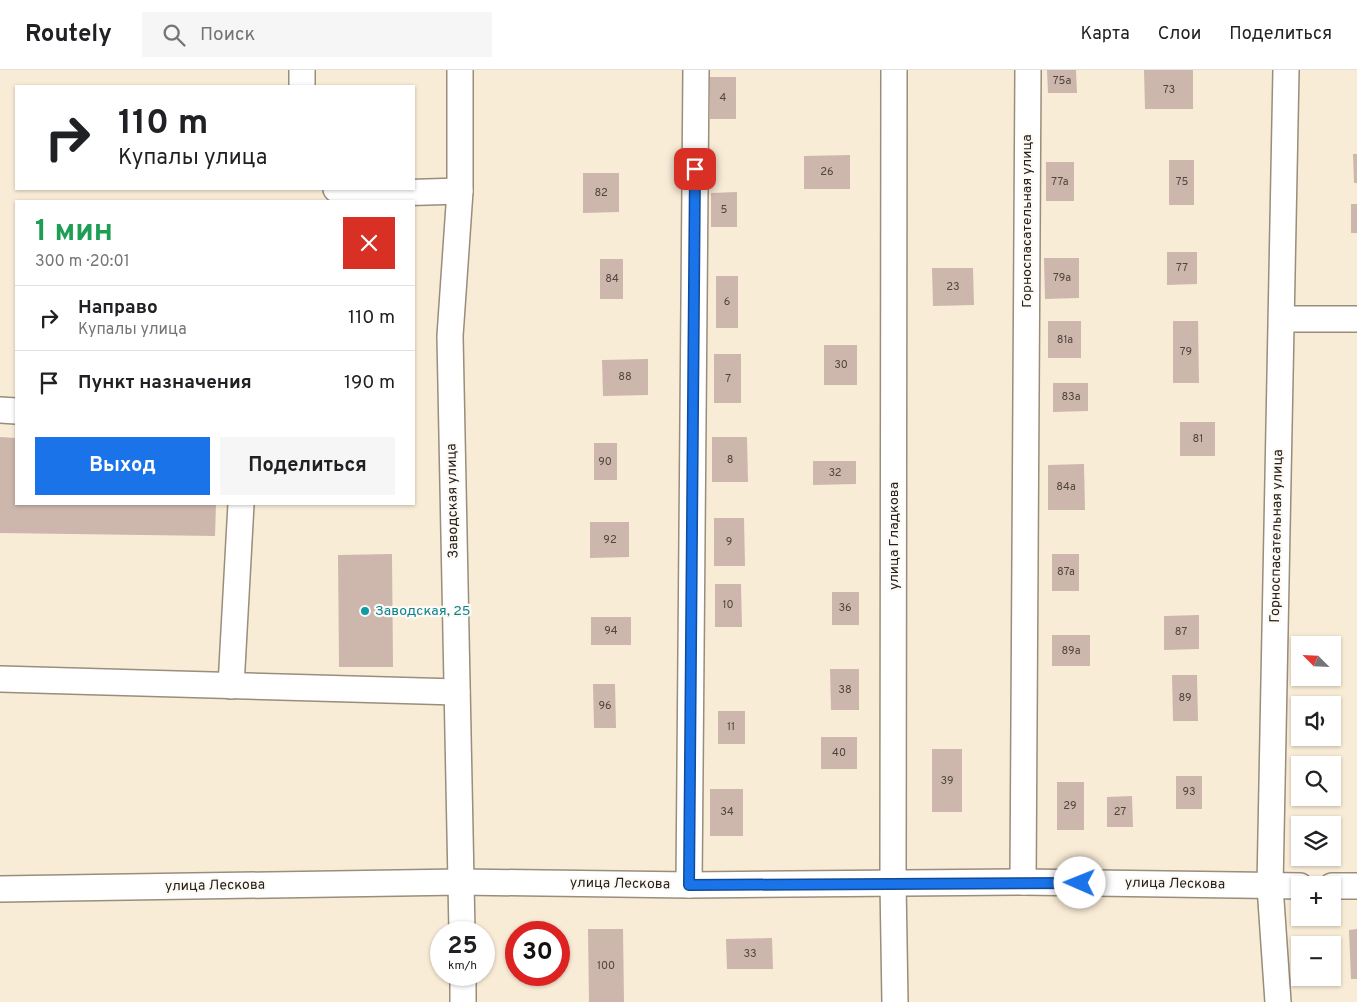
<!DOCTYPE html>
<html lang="ru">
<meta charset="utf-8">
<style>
body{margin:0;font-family:Overpass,sans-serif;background:#f6f6f6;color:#202124;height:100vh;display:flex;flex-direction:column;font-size:19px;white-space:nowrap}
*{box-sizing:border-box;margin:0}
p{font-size:16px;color:#757577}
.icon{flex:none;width:28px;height:28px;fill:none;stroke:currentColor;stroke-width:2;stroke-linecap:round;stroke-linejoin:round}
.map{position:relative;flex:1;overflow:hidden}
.side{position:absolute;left:15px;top:130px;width:400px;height:305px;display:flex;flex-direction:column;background:#fff;border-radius:0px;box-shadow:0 1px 4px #0004}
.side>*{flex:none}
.banner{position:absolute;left:15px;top:15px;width:400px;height:105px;border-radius:0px;box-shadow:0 1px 4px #0004;background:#fff;color:#202124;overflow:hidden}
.needle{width:32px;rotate:294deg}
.tools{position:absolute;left:1291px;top:566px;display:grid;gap:10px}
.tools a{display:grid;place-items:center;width:50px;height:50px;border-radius:0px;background:#fff;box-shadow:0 1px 4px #0004;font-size:25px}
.speed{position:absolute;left:430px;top:851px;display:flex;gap:10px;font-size:25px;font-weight:700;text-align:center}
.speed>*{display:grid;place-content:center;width:65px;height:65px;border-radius:50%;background:#fff;box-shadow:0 1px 4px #0004;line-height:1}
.speed small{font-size:12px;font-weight:400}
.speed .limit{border:8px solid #d22;background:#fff;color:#111}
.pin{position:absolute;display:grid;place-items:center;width:42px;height:42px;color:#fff;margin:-21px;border-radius:10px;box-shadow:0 2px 8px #0006}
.me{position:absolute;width:55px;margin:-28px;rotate:271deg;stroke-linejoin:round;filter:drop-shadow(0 0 4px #0008)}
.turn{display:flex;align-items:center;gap:18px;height:105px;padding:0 20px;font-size:22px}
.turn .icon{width:65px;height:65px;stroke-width:2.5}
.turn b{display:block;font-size:35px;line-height:42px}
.round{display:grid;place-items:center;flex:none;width:52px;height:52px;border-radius:0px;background:#f6f6f6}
.summary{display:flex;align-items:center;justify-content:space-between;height:85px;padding:0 20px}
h1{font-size:30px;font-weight:700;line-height:38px;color:#1e9e55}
.cta{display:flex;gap:10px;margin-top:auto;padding:10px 20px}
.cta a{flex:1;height:58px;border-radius:0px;background:#1a73e8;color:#fff;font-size:20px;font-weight:700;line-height:58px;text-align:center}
.cta a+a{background:#f6f6f6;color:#202124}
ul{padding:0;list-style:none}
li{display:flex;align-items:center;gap:15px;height:65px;padding:0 20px;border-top:1px solid #e0e0e0}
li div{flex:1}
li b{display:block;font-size:19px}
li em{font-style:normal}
header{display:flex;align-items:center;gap:30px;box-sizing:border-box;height:70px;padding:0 25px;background:#fff;border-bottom:1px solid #e0e0e0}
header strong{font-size:24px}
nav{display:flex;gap:28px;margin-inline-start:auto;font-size:18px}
.search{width:350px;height:45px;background:#f6f6f6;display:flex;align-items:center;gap:12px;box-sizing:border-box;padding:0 18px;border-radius:0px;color:#757577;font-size:19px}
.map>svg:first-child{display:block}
</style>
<header>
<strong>Routely</strong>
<div class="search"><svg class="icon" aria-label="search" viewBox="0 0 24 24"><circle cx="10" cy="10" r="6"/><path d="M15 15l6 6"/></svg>Поиск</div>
<nav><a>Карта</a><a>Слои</a><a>Поделиться</a></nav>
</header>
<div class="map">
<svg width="1357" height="932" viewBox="0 0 1357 932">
<rect width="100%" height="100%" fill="#f9ecd7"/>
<!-- building -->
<g fill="#cdb6ac">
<polygon points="1047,0 1076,0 1077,23 1048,23"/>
<polygon points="1144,0 1193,0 1193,39 1145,39"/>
<rect x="710" y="7" width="26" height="42"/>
<polygon points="1353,84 1357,84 1357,113 1354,113"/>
<polygon points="850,85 850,119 804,119 804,86"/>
<rect x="1169" y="90" width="25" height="45"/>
<rect x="1046" y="92" width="28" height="39"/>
<polygon points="583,103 619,103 619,142 583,143"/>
<polygon points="737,122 737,157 711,157 711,123"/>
<rect x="1351" y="134" width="6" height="29"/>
<polygon points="1167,182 1197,182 1197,214 1167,215"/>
<polygon points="1044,188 1079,188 1079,228 1045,229"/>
<rect x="600" y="189" width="23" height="40"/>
<polygon points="932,198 973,198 974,235 933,236"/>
<rect x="716" y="206" width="22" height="52"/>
<rect x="1048" y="251" width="33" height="37"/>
<polygon points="1173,251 1198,251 1199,313 1173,313"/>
<rect x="824" y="275" width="33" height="40"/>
<rect x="714" y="284" width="27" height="49"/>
<polygon points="648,289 648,325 603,326 602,290"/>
<polygon points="1053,313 1088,313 1088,341 1053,342"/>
<rect x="1180" y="352" width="35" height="34"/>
<polygon points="0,367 16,368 16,434 216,434 215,466 0,463"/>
<polygon points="712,367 747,367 748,412 712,412"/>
<rect x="594" y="373" width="23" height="37"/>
<polygon points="813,391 856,391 856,414 813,415"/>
<polygon points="1084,394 1085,440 1048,440 1048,395"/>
<polygon points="714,448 744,448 745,496 714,496"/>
<polygon points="590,452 629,452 629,487 590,488"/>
<polygon points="392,484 393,597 339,597 338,485"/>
<rect x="1052" y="484" width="27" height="37"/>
<polygon points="715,514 741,514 742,557 715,557"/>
<rect x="832" y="522" width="27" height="33"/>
<polygon points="1199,545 1199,579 1164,580 1164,546"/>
<rect x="591" y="547" width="40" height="28"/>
<rect x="1052" y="565" width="38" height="31"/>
<polygon points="830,599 859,599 859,640 831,640"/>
<polygon points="1172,605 1197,605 1198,651 1173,651"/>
<polygon points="593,614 615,614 616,658 594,658"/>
<rect x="718" y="641" width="27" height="33"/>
<rect x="821" y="667" width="36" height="32"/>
<rect x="932" y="679" width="30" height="63"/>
<rect x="1176" y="706" width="26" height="33"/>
<rect x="1057" y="712" width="27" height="48"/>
<rect x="710" y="719" width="33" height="47"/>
<polygon points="1132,726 1133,757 1107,757 1107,727"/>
<polygon points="588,859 623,859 624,932 589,932"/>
<polygon points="1357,859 1357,909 1351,909 1349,860"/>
<polygon points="772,868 773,899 727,899 726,869"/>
</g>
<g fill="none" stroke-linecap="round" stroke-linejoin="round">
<defs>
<g id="minor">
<polyline points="302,0 302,16"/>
<polyline points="460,0 460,121 450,266 462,862"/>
<polyline points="894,0 893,813 895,932"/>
<polyline points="336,119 361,124 460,121"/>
<polyline points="1282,249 1357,249"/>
<polyline points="0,340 16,341"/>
<polyline points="0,609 457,622"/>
<polyline points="231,616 241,434"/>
<polyline points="1023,812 1028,0"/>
<polyline points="689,815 696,0"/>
<polyline points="1332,816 1357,816"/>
<polyline points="0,819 461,812 689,815 1023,812 1300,816"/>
<polyline points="463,905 463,932"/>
<polyline points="1278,932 1270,816 1286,0"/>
</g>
</defs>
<!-- minor casing -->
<use href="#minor" stroke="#998d7b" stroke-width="28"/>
<!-- minor -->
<use href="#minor" stroke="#fff" stroke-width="25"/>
</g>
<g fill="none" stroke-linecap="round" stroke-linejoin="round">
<defs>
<polyline id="route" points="695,99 689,815 1080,813"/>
</defs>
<!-- route casing -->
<use href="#route" stroke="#114b97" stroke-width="12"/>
<!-- route -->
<use href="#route" stroke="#1a73e8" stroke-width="9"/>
</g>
<!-- markers -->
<circle fill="#0f9aa8" stroke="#fdfaf6" stroke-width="2" cx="365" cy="541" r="5"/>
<g text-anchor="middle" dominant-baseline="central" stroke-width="4.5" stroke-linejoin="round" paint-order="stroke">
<!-- number labels -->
<g font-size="11" fill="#50463e">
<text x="1062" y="11">75а</text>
<text x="1169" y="20">73</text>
<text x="723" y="28">4</text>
<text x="827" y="102">26</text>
<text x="1060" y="112">77а</text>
<text x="1182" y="112">75</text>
<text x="601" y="123">82</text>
<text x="724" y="140">5</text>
<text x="1182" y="198">77</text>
<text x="1062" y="208">79а</text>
<text x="612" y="209">84</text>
<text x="953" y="217">23</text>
<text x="727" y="232">6</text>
<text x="1065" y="270">81а</text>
<text x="1186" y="282">79</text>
<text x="841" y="295">30</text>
<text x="625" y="307">88</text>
<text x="728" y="309">7</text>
<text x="1071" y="327">83а</text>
<text x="1198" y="369">81</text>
<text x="730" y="390">8</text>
<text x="605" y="392">90</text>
<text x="835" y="403">32</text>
<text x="1066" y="417">84а</text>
<text x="610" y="470">92</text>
<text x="729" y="472">9</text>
<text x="1066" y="502">87а</text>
<text x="728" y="535">10</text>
<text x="845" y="538">36</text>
<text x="611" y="561">94</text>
<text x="1181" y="562">87</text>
<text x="1071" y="581">89а</text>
<text x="845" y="620">38</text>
<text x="1185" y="628">89</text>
<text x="605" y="636">96</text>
<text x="731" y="657">11</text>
<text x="839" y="683">40</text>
<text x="947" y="711">39</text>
<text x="1189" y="722">93</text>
<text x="1070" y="736">29</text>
<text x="727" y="742">34</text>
<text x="1120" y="742">27</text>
<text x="750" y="884">33</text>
<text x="606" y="896">100</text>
</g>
<!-- street labels -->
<g font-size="14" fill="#26211a" stroke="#fdfaf6">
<text transform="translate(1027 151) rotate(-90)">Горноспасательная улица</text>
<text transform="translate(453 431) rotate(-91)">Заводская улица</text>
<text transform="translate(894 466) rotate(-90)">улица Гладкова</text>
<text transform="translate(1277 466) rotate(-89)">Горноспасательная улица</text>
<text transform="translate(620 814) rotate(1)">улица Лескова</text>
<text transform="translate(1175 814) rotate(1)">улица Лескова</text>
<text transform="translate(215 816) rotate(-1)">улица Лескова</text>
</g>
<!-- culture labels -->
<g font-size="14" fill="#0d838f" stroke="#fdfaf6" text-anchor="start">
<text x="375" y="541">Заводская, 25</text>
</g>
</g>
</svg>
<div class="tools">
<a><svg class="needle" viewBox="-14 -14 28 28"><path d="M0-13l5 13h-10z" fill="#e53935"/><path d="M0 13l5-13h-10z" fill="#757577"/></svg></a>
<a><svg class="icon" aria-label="sound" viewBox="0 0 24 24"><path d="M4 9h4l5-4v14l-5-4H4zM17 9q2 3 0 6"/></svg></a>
<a><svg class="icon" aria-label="search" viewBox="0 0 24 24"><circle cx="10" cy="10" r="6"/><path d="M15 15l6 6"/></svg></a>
<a><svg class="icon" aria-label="layers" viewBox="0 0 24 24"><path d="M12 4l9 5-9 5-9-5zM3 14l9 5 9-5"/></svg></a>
<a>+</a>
<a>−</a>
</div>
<div class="speed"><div>25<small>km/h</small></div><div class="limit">30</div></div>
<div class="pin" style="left:695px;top:99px;background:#d93025"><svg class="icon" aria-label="arrive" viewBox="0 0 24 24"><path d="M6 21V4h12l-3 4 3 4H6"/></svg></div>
<svg class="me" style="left:1080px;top:813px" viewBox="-20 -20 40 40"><circle r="19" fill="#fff"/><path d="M0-13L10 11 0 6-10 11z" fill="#1a73e8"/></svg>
<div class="banner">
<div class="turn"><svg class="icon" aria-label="right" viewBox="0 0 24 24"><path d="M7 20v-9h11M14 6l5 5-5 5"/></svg><div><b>110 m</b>Купалы улица</div></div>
</div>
<section class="side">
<div class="summary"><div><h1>1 мин</h1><p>300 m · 20:01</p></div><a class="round" style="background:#d93025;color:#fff"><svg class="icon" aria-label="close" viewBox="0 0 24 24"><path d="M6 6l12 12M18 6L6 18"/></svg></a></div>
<ul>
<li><svg class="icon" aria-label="right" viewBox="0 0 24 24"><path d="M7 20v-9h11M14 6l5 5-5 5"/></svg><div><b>Направо</b><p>Купалы улица</p></div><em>110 m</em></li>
<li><svg class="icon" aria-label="arrive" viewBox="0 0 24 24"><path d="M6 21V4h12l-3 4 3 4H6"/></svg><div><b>Пункт назначения</b></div><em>190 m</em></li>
</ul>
<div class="cta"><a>Выход</a><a>Поделиться</a></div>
</section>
</div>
